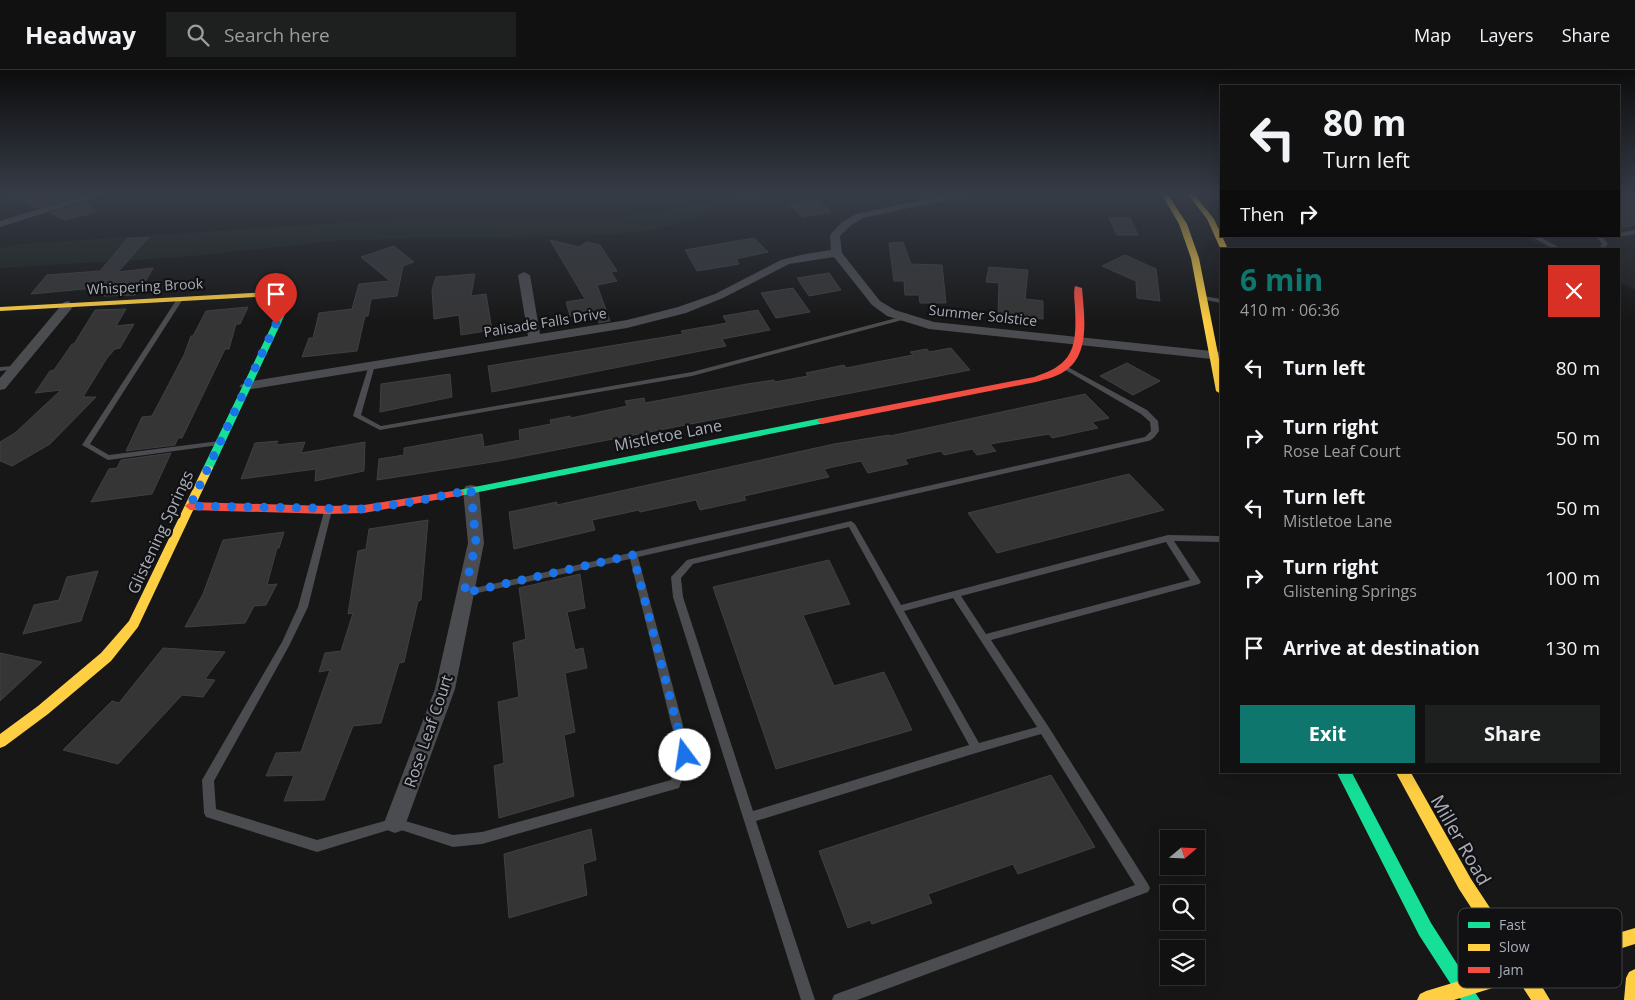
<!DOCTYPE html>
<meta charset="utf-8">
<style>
body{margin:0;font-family:"Open Sans",sans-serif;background:#1e1f1f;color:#f1f3f6;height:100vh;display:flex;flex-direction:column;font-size:19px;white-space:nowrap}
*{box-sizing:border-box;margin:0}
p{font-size:16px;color:#9c9d9f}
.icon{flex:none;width:28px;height:28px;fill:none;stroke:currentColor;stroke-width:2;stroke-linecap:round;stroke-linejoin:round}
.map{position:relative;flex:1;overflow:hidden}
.panel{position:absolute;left:1220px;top:178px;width:400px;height:525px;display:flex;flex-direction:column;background:#111;border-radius:0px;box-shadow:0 5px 20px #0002,0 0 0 1px #303131}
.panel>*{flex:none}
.guide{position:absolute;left:1220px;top:15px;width:400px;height:152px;border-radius:0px;box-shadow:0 5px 20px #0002,0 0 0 1px #303131;background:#111;color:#f1f3f6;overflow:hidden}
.needle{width:32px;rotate:71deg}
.tools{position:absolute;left:1160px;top:760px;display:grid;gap:10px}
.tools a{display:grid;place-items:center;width:45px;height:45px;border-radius:0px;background:#111;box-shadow:0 5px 20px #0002,0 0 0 1px #303131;font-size:25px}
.pin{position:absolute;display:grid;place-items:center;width:42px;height:42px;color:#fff;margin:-51px -21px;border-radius:50% 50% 50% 0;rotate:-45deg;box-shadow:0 0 5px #0007}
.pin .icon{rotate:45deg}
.me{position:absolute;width:55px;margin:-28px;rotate:346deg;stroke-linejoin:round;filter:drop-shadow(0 0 4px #0008)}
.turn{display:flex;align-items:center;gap:18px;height:105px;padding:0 20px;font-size:22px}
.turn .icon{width:65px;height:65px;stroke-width:2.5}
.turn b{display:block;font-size:35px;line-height:42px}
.then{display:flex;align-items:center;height:48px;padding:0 20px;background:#0003;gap:10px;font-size:19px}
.round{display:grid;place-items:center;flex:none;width:52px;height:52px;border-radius:0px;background:#1e1f1f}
.head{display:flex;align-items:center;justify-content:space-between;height:85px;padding:0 20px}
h1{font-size:30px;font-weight:700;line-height:38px;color:#0f766e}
.action{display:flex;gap:10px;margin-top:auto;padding:10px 20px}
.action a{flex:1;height:58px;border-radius:0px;background:#0f766e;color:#fff;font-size:20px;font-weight:700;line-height:58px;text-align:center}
.action a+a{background:#1e1f1f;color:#f1f3f6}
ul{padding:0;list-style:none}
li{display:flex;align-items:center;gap:15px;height:70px;padding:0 20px}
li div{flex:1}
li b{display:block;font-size:19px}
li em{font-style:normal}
header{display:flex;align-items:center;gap:30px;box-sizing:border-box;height:70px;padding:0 25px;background:#111;border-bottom:1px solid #303131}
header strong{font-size:24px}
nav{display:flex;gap:28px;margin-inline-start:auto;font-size:18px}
.search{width:350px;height:45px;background:#1e1f1f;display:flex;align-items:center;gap:12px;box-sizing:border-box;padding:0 18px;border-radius:0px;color:#9c9d9f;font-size:19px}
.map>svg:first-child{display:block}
</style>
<header>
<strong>Headway</strong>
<div class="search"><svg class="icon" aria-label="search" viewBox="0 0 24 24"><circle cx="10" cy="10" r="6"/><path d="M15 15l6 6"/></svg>Search here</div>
<nav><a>Map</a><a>Layers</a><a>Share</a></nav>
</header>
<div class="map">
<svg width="1635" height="930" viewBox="0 0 1635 930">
<rect width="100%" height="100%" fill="#171717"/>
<!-- built -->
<polygon fill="#212123" points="1619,123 1635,123 1635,220 1619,212 1619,179 1548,179 1522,166 1619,166"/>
<!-- green -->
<polygon fill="#1d241e" points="761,123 776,123 654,160 609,165 342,170 183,187 0,198 0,178 21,174 411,148 616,148"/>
<!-- building -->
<g fill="#353536" stroke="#3f4043">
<polygon points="5,123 76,123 78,125 37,138"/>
<polygon points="1619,123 1635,123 1635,155 1619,158"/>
<polygon points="817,129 831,142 803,147 789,134"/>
<polygon points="86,132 96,142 65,150 50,143"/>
<polygon points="1109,148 1130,148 1138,165 1117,165"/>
<polygon points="149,167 118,202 153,198 142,217 139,217 135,225 104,226 108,221 103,221 106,216 105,217 31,224 47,205 100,201 127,169"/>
<polygon points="754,168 768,182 736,189 739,194 697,201 685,180"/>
<polygon points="550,170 579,177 587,172 600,175 617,201 611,202 617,211 597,215 610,251 599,253 593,243 570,246 566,232 585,229"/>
<polygon points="903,172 911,194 942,195 946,233 920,233 919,225 905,225 904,211 894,211 889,173"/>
<polygon points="394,176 414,192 403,196 397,226 371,229 368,246 365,246 357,281 302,287 309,268 313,268 319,243 352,239 359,214 390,211 361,187"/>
<polygon points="1125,185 1156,199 1160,231 1137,228 1136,211 1102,196"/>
<polygon points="989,197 1028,200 1025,229 1043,231 1043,249 998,245 999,213 986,212"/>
<polygon points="829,203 841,220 809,226 797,208"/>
<polygon points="475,204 471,226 486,224 492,260 461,265 459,245 434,249 432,220 436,207"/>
<polygon points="793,218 810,242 776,248 761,223"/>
<polygon points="248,237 240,254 236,254 229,279 225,279 182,368 178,368 175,375 126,381 142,347 152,346 184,285 191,266 193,266 206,241"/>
<polygon points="126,239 116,256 134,254 120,278 115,279 107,288 83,327 96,327 50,374 12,396 0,391 0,372 15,363 61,320 35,323 50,301 54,300 72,274 74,274 95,240"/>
<polygon points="758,240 770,260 722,269 726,276 492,322 488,296 683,264 681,261 727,253 723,246"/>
<polygon points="951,278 970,300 499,391 377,410 379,389 404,385 404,378 482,364 484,377 520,370 519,360 551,354 550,350 570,346 571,348 627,336 625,331 644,328 645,333 747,314 774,310 775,312 808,306 806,303 844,295 846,298 913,285 910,282 927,279 929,282"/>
<polygon points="1127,293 1160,311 1133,325 1100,306"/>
<polygon points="450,304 452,327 380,342 381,314"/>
<polygon points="1085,324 1109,348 1092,352 1098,358 1052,368 1049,364 990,374 996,381 977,385 972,379 944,385 941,381 905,389 908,394 868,403 861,391 824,399 829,407 744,426 746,430 700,440 696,430 640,442 639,440 592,450 595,460 514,479 509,442 557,432 557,435 834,374 889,365 890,366"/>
<polygon points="278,371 276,375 305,372 301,383 365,372 364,401 315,411 316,399 241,409 255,373"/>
<polygon points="171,383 152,424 91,432 109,399 117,398 121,390"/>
<polygon points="1129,404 1164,440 997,483 968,443"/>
<polygon points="428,450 421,530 418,531 404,592 399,593 381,653 353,656 324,730 284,731 294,705 266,706 276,683 301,682 330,600 319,602 325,583 341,581 353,543 348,544 358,481 366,479 369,459"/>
<polygon points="284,462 279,478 277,478 267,515 277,514 266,535 254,536 245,553 185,557 203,524 223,470"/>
<polygon points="829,490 850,534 803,545 834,616 884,602 912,660 776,699 713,517"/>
<polygon points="98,501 81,551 23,564 34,535 59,530 67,507"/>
<polygon points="580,504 585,538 567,542 575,580 583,578 587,598 565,603 575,662 564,665 574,726 499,748 494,696 504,693 498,632 519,627 513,573 526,569 519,518"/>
<polygon points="163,578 225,582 205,609 215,610 203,627 182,625 118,694 63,680 112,631 119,633"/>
<polygon points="0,583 42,592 0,631"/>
<polygon points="1051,705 1095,777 1018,804 1013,794 928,824 932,833 872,854 870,850 848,858 819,781"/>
<polygon points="591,759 596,790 583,794 587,825 509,848 504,784"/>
</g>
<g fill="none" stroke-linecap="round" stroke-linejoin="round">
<!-- lane -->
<g fill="#4b4c50" fill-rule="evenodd">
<polygon points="1635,160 1635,164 1619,167 1617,166 1619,166 1619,163"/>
<polygon points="1530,166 1538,166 1562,179 1554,179"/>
<polygon points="1596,166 1602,166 1608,174 1604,179 1598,179 1602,174"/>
<polygon points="1203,226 1221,229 1221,233 1201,229 1200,228"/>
<polygon points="180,227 183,229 90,374 109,385 219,371 223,373 219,375 108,390 82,375 177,229"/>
<polygon points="904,246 907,248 906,249 692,306 380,360 353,346 369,295 372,293 375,295 361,345 381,356 692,302"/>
<path d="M1064 295 1147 340 1158 351 1159 361C1156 365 1153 370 1148 371L638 487 691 685 679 718 482 774 453 777 395 758 317 782 206 747 204 743 202 710 282 572 298 537 325 438H331L332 440 308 537 289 576 214 711 216 739 317 770 395 748 453 765 482 762 671 710 679 685 630 489 464 526 461 525 459 523 461 521 1145 367 1151 361 1150 352 1141 344 1062 298V296Z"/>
<polygon points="15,296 17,297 17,299 0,301 0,297"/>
<path d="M851 451 855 454 901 535 1168 465 1221 466V472L1174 471 1201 512 1199 514 991 570 1048 656 1148 814 1150 818 1148 822 857 930H832L834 925 839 923 1135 815 1041 664 976 683 756 751 815 930H801L673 527 671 507 687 490ZM849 457 969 675 753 741 683 527 681 508 693 494ZM1166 472 1190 510 986 564 961 526ZM953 528 1037 657 979 673 904 541Z"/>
</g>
<!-- street -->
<g fill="#4b4c50" fill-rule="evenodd">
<polygon points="90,123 104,123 102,125 0,157 0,151"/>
<polygon points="953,123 970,123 965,126 863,148 850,156 840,166 842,183 880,231 895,240 934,252 1221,282 1221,290 929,259 887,246 872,235 834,187 789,194 723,228 686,243 627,258 246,320 239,316 246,312 528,266 518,205 524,202 530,205 540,264 627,250 678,237 715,224 781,190 805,184 831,180 830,165 842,152 856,144"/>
<polygon points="68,231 74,235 72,238 5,319 0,320 0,308 64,232"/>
<polygon points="471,415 476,416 479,420 484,473 455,619 406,753 403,760 395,763 387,760 384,753 435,619 468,473 463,420 466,416"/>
</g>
<!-- fast -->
<g fill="#16e098" fill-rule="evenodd">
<polygon points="291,221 295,223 213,398 208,401 204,400 203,398 286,226 271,226 267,224 271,222"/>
<polygon points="822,348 825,349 827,351 825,353 459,426 454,423 459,420"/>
<polygon points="1336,701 1351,701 1431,853 1480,930 1461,930 1419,865"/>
</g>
<!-- slow -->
<g fill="#ffcf43" fill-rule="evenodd">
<polygon points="1161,123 1167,123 1187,154 1199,188 1221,299 1221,324 1216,321 1191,188 1179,154"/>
<polygon points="1187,123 1193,123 1214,149 1228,179 1221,179 1221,180 1207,149"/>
<polygon points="271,222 274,222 274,226 0,241 0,237"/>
<polygon points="208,395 213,398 138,557 111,591 48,644 5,676 0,678 0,664 38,636 101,583 129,551 203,398"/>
<polygon points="1395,701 1410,701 1471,809 1525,891 1635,858 1635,874 1535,905 1550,930 1531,930 1518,910 1454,930 1417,930 1420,924 1426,921 1509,896 1459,819"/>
<polygon points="1635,899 1635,930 1624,930 1626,908 1629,902"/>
</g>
<!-- jam -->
<g fill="#f24e42" fill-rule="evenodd">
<path d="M1075 216 1082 218C1084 244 1091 284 1065 301 1057 307 1046 309 1036 312L822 354 817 351 822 348 1034 307C1073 295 1077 278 1075 239 1075 232 1073 223 1075 216Z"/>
<polygon points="459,420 463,421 464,423 463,425 364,443 328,444 190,440 185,436 190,432 328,436 364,435"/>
</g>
</g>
<!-- sky -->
<linearGradient id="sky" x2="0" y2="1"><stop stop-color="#0d0d0d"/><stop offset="0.49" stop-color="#363c47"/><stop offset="1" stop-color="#363c47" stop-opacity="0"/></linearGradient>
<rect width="1635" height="253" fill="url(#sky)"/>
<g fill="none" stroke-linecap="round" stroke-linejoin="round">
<!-- route -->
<polyline stroke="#1a73e8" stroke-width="9" stroke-dasharray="0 16.2" points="276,254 190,436 364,439 412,432 471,420 476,473 464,523 633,485 685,685"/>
</g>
<g text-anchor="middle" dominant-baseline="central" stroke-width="4.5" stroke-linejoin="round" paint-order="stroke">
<!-- far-street labels -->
<g font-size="14" fill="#a8adb8" stroke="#111113">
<text transform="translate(145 216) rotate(-3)">Whispering Brook</text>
<text transform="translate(983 245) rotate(6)">Summer Solstice</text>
<text transform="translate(545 252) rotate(-9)">Palisade Falls Drive</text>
</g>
<!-- street labels -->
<g font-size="16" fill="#a8adb8" stroke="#111113">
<text transform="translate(668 365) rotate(-11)">Mistletoe Lane</text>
<text transform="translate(160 462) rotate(-65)">Glistening Springs</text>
<text transform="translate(428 661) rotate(-71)">Rose Leaf Court</text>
</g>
<!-- near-street labels -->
<g font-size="19" fill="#a8adb8" stroke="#111113">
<text transform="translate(1461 770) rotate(60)">Miller Road</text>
</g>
</g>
<!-- legend -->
<rect x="1458" y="838" width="164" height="80" rx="8" fill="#111113" stroke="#3e4045" stroke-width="1"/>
<rect x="1468" y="852" width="22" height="6" fill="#16e098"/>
<rect x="1468" y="874" width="22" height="7" fill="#ffcf43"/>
<rect x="1468" y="897" width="22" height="6" fill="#f24e42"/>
<g font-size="14" fill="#a8adb8">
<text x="1499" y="860">Fast</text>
<text x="1499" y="882">Slow</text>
<text x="1499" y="905">Jam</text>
</g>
</svg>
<div class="tools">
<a><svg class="needle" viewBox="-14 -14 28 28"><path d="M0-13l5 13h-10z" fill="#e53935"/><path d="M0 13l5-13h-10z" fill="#9c9d9f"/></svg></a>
<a><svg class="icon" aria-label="search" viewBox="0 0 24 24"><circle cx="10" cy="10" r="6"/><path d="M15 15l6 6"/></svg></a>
<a><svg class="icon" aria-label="layers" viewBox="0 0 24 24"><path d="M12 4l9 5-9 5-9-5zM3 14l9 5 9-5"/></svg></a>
</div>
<div class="pin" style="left:276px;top:254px;background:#d93025"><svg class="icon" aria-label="arrive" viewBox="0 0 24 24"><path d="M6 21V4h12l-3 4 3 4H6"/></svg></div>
<svg class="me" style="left:685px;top:685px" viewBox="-20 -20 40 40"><circle r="19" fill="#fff"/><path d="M0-13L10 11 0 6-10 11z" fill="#1a73e8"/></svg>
<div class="guide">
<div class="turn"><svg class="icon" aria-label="left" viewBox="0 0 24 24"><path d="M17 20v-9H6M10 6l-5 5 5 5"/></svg><div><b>80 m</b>Turn left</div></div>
<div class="then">Then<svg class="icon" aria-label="right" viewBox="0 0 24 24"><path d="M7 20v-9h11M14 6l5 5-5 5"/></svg></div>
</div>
<section class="panel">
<div class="head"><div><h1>6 min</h1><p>410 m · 06:36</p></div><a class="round" style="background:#d93025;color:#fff"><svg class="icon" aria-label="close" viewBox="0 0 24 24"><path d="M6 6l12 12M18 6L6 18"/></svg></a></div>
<ul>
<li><svg class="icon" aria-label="left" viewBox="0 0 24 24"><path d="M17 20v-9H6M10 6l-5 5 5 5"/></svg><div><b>Turn left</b></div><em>80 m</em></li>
<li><svg class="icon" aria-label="right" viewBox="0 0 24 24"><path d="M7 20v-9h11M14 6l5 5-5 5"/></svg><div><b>Turn right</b><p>Rose Leaf Court</p></div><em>50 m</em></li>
<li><svg class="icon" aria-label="left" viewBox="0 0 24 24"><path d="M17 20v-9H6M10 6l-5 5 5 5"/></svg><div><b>Turn left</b><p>Mistletoe Lane</p></div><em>50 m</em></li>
<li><svg class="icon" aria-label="right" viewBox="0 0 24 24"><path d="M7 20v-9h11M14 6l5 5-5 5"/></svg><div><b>Turn right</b><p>Glistening Springs</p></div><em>100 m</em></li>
<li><svg class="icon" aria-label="arrive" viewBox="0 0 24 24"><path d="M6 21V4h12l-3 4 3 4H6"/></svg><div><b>Arrive at destination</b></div><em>130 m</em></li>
</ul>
<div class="action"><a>Exit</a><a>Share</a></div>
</section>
</div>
